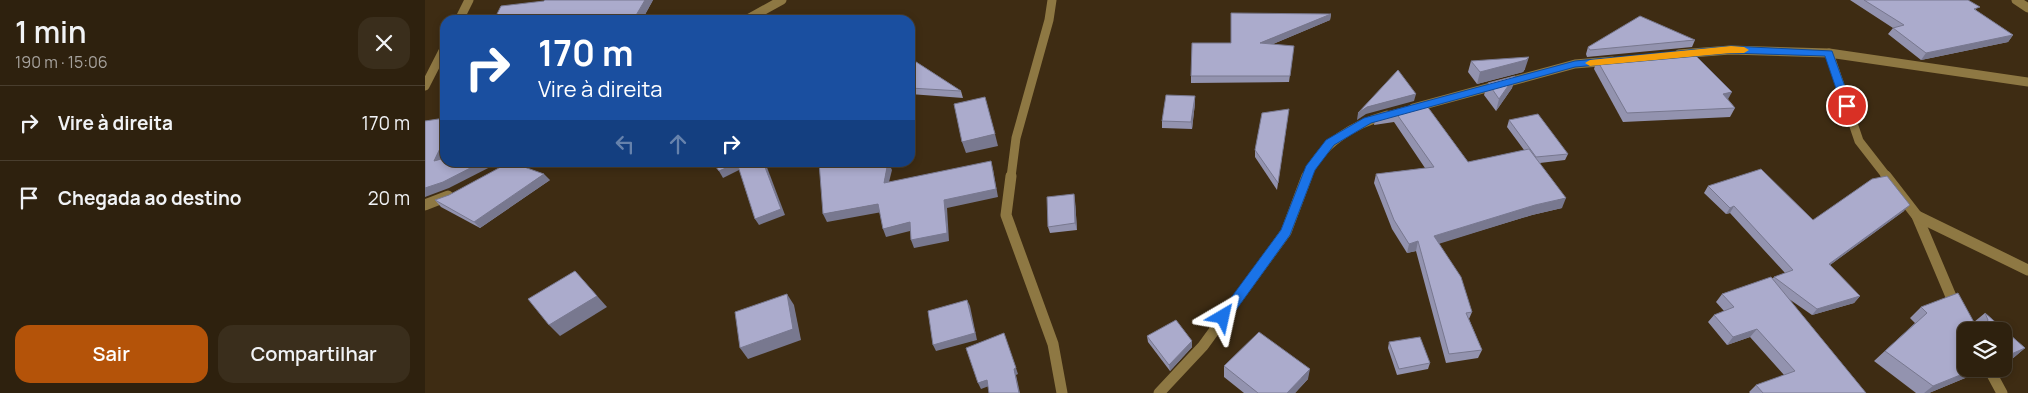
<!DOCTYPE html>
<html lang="pt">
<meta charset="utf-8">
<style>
body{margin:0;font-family:Manrope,sans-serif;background:#3a2e1c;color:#f1f3f6;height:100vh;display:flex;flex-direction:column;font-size:19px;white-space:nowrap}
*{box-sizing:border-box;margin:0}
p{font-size:16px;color:#a7a39e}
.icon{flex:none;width:28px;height:28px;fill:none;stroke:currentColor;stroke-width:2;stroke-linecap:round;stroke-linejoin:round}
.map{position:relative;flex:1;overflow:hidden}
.side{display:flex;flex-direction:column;background:#2e210e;width:425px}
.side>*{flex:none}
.top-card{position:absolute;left:15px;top:15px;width:475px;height:152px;border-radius:15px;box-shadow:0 2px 8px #0003,0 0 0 1px #493e2e;background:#1a4fa0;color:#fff;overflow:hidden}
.buttons{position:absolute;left:1532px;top:322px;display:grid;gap:10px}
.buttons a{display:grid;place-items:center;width:55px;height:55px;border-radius:10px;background:#2e210e;box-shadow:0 2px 8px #0003,0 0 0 1px #493e2e;font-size:25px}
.pin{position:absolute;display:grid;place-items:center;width:42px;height:42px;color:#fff;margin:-21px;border:2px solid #fff;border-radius:50%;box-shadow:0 1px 5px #0007}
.me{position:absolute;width:55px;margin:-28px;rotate:36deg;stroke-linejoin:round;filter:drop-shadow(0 0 4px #0008)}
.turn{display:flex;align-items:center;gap:18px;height:105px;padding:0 15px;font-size:22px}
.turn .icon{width:65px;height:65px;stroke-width:2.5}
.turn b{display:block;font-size:35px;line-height:42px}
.lanes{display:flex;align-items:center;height:48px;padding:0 15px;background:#0003;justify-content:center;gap:25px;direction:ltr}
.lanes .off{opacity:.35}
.round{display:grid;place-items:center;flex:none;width:52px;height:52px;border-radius:15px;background:#3a2e1c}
.summary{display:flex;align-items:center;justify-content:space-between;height:85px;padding:0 15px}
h1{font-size:30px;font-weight:600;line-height:38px}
.button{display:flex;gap:10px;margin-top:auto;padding:10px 15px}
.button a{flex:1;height:58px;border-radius:15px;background:#b45309;color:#fff;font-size:20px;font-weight:600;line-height:58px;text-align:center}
.button a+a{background:#3a2e1c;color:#f1f3f6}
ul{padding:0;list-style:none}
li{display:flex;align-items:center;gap:15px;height:75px;padding:0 15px;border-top:1px solid #493e2e}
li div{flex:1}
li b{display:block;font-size:19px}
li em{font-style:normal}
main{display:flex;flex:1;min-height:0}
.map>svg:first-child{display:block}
</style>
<main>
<section class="side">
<div class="summary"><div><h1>1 min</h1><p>190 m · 15:06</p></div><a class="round"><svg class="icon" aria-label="close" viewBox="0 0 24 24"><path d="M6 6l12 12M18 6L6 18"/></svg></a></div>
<ul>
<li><svg class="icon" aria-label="right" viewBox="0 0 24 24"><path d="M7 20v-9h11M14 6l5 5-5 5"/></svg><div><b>Vire à direita</b></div><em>170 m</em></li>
<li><svg class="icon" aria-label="arrive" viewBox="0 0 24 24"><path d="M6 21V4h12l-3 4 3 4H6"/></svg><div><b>Chegada ao destino</b></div><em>20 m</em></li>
</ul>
<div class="button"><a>Sair</a><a>Compartilhar</a></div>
</section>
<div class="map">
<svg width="1603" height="393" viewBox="0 0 1603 393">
<rect width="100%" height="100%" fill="#3e2c13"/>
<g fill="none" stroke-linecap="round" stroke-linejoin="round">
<!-- minor-far1 -->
<g stroke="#8e7843" stroke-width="9">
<polyline points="1591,0 1603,8"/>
<polyline points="34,20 44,0"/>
<polyline points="321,20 357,0"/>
<polyline points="1404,53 1434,141 1462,177"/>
<polyline points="1254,54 1305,50 1404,53 1603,82"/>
<polyline points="0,86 20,47"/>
<polyline points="988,108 1150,64 1187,61"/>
<polyline points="586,177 591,138 624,20 627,0"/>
<path d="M882 177C895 144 929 124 962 115"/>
</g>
<!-- minor -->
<g stroke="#8e7843" stroke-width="11">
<polyline points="586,176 581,215 628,344 637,393"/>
<polyline points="1461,176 1492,216 1533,313 1543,331"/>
<polyline points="0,205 23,196"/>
<polyline points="1492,216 1603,270"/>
<polyline points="1564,369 1577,393"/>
<polyline points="734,393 778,346 861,232 882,176"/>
</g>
</g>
<!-- wall -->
<g fill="#9393af">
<polygon points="228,0 217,20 69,20"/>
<polygon points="1425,0 1543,0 1552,11 1588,35 1583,42 1496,60 1463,34 1468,28"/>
<polygon points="906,14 905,20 848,44 868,53 864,82 766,83 766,76"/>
<polygon points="1270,40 1267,47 1162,57 1161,54 1163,47"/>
<polygon points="485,58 536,91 538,98 485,94"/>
<polygon points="1172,60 1303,99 1310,108 1305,117 1198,122 1169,69"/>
<polygon points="1046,61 1100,69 1098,72 1052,84 1043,72"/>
<polygon points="1090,76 1087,88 1071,111 1059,95 1063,83"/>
<polygon points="770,96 770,103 767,129 737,128 737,121"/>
<polygon points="999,102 1043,162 1099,150 1082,127 1084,120 1143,154 1140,160 1115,163 1137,208 1107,215 1014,243 1047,312 1044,319 1057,350 1053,358 1021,363 991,251 982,253 967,229 949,183 951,174 1000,168 969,122 949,125 951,115"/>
<polygon points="863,116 852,190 830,157 830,150"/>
<polygon points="125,180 55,228 16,207 10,200"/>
<polygon points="1283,186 1388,220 1479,211 1405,265 1435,296 1429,303 1387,315 1364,299 1441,393 1325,393 1324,392 1331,385 1359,375 1325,337 1302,345 1283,322 1289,315 1299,311 1291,302 1297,294 1348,278 1349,277 1360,273 1305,213 1301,214 1279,193"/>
<polygon points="649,194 650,201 652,230 625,233 623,227"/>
<polygon points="1496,307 1549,322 1560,313 1600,348 1587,359 1579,363 1579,331 1557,371 1504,393 1491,393 1449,361 1490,323 1485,318"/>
<polygon points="722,336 767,341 767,347 745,371 723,342"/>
<polygon points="964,342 1005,363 1003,369 972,375 963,348"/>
<polygon points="799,366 883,379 870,393 819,393 799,377"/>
</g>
<!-- shaded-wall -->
<g fill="#78788f">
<polygon points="220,0 228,0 217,20 212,20 210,17"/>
<polygon points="906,14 905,20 834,50 835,43"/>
<polygon points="1588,35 1583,42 1496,60 1501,53"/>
<polygon points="1104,57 1100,69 1098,72 1052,84 1055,72"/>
<polygon points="1090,76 1087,88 1071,111 1074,99"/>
<polygon points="1307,92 1302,101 1298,94"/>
<polygon points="991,94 989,101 941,114 932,120 933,113 942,107"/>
<polygon points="770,96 770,103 767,129 766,122"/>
<polygon points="570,134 573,146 541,153 537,142"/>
<polygon points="20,138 20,158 9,161"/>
<polygon points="566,161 568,169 573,197 522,208 524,241 489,248 486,240 519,200"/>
<polygon points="57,162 75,162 24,188 0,197 0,188"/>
<polygon points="338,162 340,162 360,215 334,225 330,219"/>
<polygon points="463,162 467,170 462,190 459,183"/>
<polygon points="312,163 316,169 298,178 294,171"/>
<polygon points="119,174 125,180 55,228 49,222"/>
<polygon points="649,194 650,201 652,230 650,223"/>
<polygon points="1141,198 1137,208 1107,215 1007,246 1009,236 1110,205"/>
<polygon points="453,204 457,212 402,222 398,214"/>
<polygon points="1485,205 1479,211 1398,270 1404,264"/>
<polygon points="1309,206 1305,213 1301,214 1305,208"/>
<polygon points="485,222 489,230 461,237 458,229"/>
<polygon points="993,241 991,251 982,253 984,244"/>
<polygon points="150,271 182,307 135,336 124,325"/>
<polygon points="362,294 369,305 376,340 323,359 315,348"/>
<polygon points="1435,296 1429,303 1387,315 1392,309"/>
<polygon points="542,300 545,306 552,340 511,351 508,345"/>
<polygon points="1332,329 1325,337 1302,345 1308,337"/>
<polygon points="767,341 767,347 745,371 744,365"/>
<polygon points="1600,348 1587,359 1579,363 1579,359 1584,355"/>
<polygon points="591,368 593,374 591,375 595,393 594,393 589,369"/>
<polygon points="885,369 883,379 870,393 862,393"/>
<polygon points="1550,369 1560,369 1557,371 1504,393 1499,393 1508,386"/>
<polygon points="562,380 564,386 556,389 553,383"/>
</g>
<!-- building -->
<g fill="#ababcc" stroke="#78788f">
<polygon points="120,0 220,0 210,17 187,19 187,20 69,20 76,6 119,1"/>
<polygon points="1439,0 1543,0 1555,7 1549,9 1588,35 1501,53 1468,28 1479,25"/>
<polygon points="806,13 906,14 835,43 869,46 865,76 766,76 767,43 806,43"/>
<polygon points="1215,16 1270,40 1165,50 1163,47"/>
<polygon points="1266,51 1307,92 1298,94 1310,108 1202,113 1172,60"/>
<polygon points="1104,57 1101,60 1055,72 1046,61"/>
<polygon points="485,58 536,91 485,88"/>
<polygon points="973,70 991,94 942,107 933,113"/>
<polygon points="1090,76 1074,99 1063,83"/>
<polygon points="741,95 770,96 766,122 737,121"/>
<polygon points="560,97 570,134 537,142 529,104"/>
<polygon points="999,102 1043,162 1104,149 1141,198 1110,205 1009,236 1036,277 1047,312 1041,313 1057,350 1024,354 993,241 984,244 969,220 951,174 1009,167 971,113 951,115"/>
<polygon points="864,109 853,183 830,150 837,113"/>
<polygon points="1113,114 1143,154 1111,157 1084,120"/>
<polygon points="20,118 20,138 9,161 20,158 20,162 57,162 18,182 0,188 0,121"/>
<polygon points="566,161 571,189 519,200 522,233 486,240 485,222 458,229 453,204 398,214 394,162 437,162 438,164 463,162 459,183"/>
<polygon points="85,162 119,174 49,222 10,200 24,195"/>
<polygon points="287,162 338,162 356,209 330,219 312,163 294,171"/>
<polygon points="1336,169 1388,220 1447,179 1462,176 1485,205 1404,264 1435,296 1392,309 1349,277 1368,270 1309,206 1305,208 1283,186"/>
<polygon points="649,194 650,223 623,227 622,197"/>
<polygon points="150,271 172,296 124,325 103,299"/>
<polygon points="1346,277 1441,393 1338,393 1331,385 1370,371 1332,329 1308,337 1289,315 1309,307 1297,294"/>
<polygon points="1533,293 1551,326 1556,327 1561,324 1563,320 1560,313 1600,348 1584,355 1580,352 1579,352 1579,331 1541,331 1541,369 1550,369 1508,386 1460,351 1502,313 1496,307"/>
<polygon points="362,294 368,329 315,348 310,312"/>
<polygon points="542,300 550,333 508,345 503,311"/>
<polygon points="751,320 767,341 744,365 722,336"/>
<polygon points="834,332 885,369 862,393 833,393 799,366"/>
<polygon points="579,333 591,368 589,369 594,393 564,393 562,380 553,383 541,348"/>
<polygon points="995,337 1005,363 974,369 964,342"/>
</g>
<!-- route -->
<polygon fill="#1a73e8" stroke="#114b97" points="1306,46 1407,51 1427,106 1422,109 1417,106 1400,56 1306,53 1150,67 946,123 909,145 890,170 865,235 803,321 798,323 794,321 792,317 794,314 856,230 881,166 901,140 939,118 1150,61"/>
<!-- slow -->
<polygon fill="#f59e0b" points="1306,46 1319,47 1324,50 1319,53 1306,53 1165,66 1160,63 1165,60"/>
</svg>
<div class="buttons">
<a><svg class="icon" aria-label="layers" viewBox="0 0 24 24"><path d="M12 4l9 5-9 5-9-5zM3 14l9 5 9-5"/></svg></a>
</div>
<div class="pin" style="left:1422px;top:106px;background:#d93025"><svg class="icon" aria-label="arrive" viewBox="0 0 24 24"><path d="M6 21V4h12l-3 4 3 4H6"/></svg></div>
<svg class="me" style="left:798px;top:317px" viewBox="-20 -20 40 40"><path d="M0-17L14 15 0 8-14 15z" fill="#1a73e8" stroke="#fff" stroke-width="4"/></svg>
<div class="top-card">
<div class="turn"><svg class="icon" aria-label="right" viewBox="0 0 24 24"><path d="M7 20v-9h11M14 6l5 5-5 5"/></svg><div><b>170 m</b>Vire à direita</div></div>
<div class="lanes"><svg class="icon off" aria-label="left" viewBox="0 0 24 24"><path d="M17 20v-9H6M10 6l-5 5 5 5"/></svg><svg class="icon off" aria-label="ahead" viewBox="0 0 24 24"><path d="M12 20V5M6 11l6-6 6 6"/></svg><svg class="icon" aria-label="right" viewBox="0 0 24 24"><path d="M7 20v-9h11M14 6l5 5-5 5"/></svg></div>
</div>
</div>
</main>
